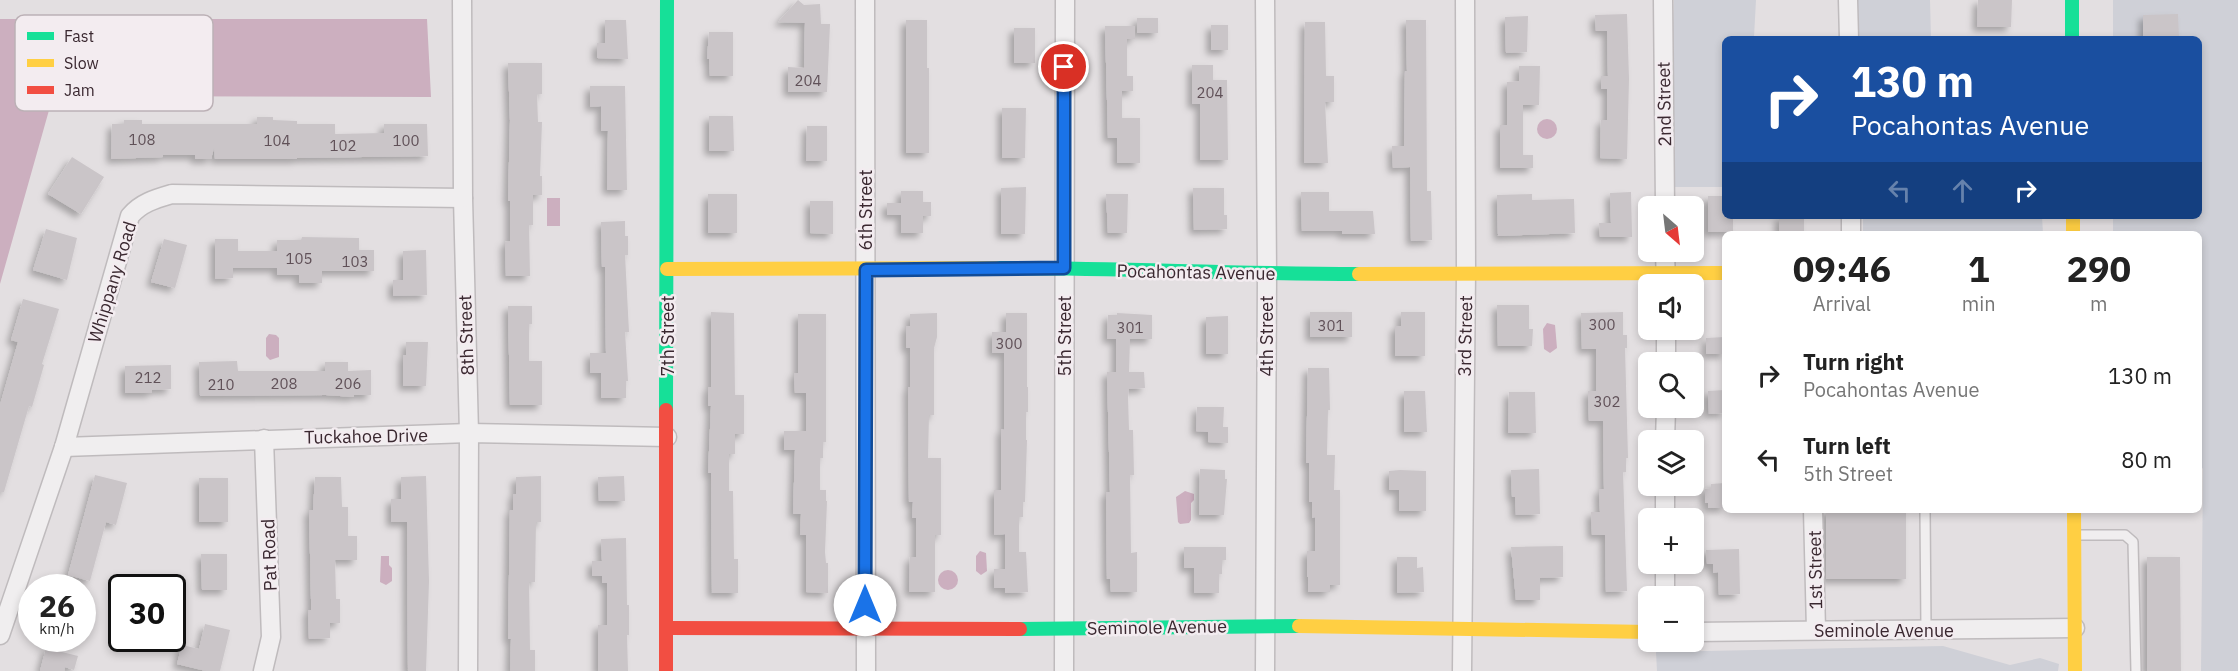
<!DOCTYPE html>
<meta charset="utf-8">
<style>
body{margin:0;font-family:"IBM Plex Sans",sans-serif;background:#f6f6f6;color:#222;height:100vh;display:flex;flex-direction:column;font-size:22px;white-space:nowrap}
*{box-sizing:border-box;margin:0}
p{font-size:20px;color:#767676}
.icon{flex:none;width:33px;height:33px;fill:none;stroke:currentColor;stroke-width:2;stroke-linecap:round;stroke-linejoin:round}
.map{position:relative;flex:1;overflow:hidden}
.drawer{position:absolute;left:1722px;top:231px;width:480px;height:282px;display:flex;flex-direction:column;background:#fff;border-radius:9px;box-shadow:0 3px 9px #0003}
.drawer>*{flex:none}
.top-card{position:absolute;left:1722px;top:36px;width:480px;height:183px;border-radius:9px;box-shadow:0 3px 9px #0003;background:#1a4fa0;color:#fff;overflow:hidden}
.needle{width:39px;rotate:152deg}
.fabs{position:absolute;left:1638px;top:196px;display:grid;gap:12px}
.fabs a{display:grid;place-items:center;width:66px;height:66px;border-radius:9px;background:#fff;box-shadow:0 3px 9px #0003;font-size:30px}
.speed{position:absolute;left:18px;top:574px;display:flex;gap:12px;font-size:30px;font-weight:700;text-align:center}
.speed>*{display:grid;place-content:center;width:78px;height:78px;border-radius:50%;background:#fff;box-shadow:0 3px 9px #0003;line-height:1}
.speed small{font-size:15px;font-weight:400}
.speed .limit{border:3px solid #111;border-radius:9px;background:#fff;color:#111}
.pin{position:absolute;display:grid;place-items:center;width:51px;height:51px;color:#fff;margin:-26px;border:3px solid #fff;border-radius:50%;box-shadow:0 2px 6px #0007}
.me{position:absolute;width:66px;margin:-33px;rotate:0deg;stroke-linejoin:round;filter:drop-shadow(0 0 4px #0008)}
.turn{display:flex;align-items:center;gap:21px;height:126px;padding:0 30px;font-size:27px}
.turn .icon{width:78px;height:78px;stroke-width:2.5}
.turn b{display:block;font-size:42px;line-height:51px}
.lanes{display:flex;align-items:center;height:57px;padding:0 30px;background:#0003;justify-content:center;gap:30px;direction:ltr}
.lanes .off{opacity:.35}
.eta{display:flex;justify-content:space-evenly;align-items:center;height:102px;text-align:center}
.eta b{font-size:36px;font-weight:800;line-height:42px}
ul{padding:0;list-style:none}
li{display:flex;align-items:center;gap:18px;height:84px;padding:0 30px}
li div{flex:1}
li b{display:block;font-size:22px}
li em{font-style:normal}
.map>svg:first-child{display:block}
</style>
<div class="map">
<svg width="2238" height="671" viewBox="0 0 2238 671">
<defs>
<filter id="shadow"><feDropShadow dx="-4.5" dy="4.5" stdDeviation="3" flood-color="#0004"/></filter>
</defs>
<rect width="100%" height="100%" fill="#e3dfe1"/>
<!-- green -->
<g fill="#cfd0d7">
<polygon points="1674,0 1756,0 1754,37 1757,39 1725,39 1725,187 1667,187"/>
<polygon points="1858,0 1930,0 1931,39 1858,39"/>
<polygon points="2113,0 2238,0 2238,671 2201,671 2203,469 2199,463 2199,234 2113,234 2113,216 2199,216 2199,39 2113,39"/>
<polygon points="1863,216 2042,216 2043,234 1863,234"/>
<polygon points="1943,646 2010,665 2040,658 2059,664 2058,671 1657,671 1656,652"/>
</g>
<!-- water -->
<g fill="#ccafbf">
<polygon points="0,19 427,19 431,97 53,96 0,284"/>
<circle cx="1547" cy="129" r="10"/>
<rect x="547" y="198" width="13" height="28"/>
<polygon points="1547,323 1555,325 1557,348 1550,353 1544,349 1543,329"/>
<polygon points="269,334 276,335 279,338 279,357 270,360 266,356 266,338"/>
<polygon points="1185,491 1194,494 1194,500 1191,503 1191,520 1189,523 1180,524 1178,522 1176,497"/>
<polygon points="980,551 986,553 987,571 981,575 976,571 976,556"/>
<polygon points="381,556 389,556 389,565 392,568 392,581 386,585 380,582"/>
<circle cx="948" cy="580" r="10"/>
</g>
<!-- building -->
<g fill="#cac5c8" filter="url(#shadow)">
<polygon points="798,0 804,5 820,4 821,24 830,24 827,92 788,92 788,67 804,68 805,23 778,22"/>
<polygon points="1978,0 2012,0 2011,27 1977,27"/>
<polygon points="1627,14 1629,79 1627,159 1600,158 1601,120 1607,120 1607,89 1601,89 1601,76 1608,76 1607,31 1596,31 1595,15"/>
<polygon points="2178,14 2179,39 2143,39 2143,15"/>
<polygon points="1528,16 1527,52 1506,53 1505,17"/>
<rect x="1137" y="18" width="21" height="15"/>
<polygon points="605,20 626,20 628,59 597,58 597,43 605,43"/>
<polygon points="906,20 927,20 927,68 929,68 929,153 906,153"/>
<polygon points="1406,20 1426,20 1427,191 1431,191 1432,240 1411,241 1410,167 1393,168 1392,146 1404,146 1405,71 1407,71"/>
<polygon points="1305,22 1325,22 1326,76 1334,76 1334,102 1325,102 1328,163 1304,163"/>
<rect x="1211" y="25" width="17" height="25"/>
<polygon points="1105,26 1135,26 1135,39 1127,39 1127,76 1133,76 1133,91 1122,91 1122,118 1140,118 1140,163 1117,163 1117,138 1108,138"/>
<rect x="1014" y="28" width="21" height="35"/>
<polygon points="709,32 733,32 733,76 710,76 709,59 707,59"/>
<polygon points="508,63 542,63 542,94 537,94 538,122 542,122 540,176 542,176 542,195 533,195 533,225 529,225 530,276 506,276 505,242 510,241 510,201 508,201 510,121"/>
<polygon points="1192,65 1213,65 1213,80 1227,80 1228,160 1200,160 1200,104 1192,104"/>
<polygon points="1519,66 1540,66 1539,105 1523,105 1523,155 1533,155 1533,168 1500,168 1500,125 1507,125 1507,82 1519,81"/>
<polygon points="590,86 625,86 627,190 607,190 608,131 601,131 601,106 590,107"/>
<polygon points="1002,108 1026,108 1025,158 1002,158"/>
<polygon points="709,116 733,116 734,151 709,151"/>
<polygon points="257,117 273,117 273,120 297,121 297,124 335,124 335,134 384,133 384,124 427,124 428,156 297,158 297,159 215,159 214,148 211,159 195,159 195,155 163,155 163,157 111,159 112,124 124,124 124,120 142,120 142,124 257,124"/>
<polygon points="807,126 827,126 827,161 806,161"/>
<polygon points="72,157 104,177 81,214 48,194"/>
<polygon points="1026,187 1025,234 1001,234 1001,188"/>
<polygon points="1193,188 1224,188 1224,215 1227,215 1227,229 1194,230"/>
<polygon points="901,191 923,191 923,202 931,202 931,216 923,216 923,233 901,233 901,215 887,215 887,203 901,203"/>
<polygon points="1301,192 1329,192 1329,211 1373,211 1375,234 1342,234 1342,231 1302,231"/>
<polygon points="1631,192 1632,237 1600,237 1599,223 1611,223 1610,193"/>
<rect x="708" y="194" width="29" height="39"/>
<polygon points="1106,194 1128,194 1127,233 1108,233"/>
<polygon points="1532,194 1532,200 1574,199 1575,233 1498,236 1497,195"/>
<polygon points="1708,196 1725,196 1725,216 1733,216 1733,232 1708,232"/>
<polygon points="810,201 833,201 833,234 810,233"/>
<polygon points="1779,216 1804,216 1804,232 1779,233"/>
<polygon points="625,221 625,236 628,236 628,255 625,255 629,332 625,332 628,381 626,381 626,398 601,398 601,373 590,373 590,353 606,353 605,267 602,267 601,222"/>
<polygon points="46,229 77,238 67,280 33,270"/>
<polygon points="302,237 359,238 359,250 374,250 374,271 322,271 322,283 299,283 299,275 277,275 277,268 233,268 233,278 215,279 215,239 238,239 238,251 277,251 277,240 301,240"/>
<polygon points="164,239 187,245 175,288 151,282"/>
<polygon points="426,250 427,295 393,296 393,280 403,280 403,251"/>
<polygon points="23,299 59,309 42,364 44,365 32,407 29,406 4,492 0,492 0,405 18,342 11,340"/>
<polygon points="1497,305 1529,305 1529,329 1533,329 1532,346 1498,346"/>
<polygon points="508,306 532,306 532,324 529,324 529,361 542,361 542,405 510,405"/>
<polygon points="711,312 734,313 735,395 744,395 744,434 735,434 735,454 729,454 729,491 733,491 734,559 738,559 738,593 712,593 711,473 708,473 711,406 708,406 708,387 711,387"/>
<rect x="1310" y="312" width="42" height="25"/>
<polygon points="1401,312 1425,312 1425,356 1395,356 1395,326 1401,326"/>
<polygon points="1623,312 1623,335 1627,335 1627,348 1625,348 1628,458 1626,458 1626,472 1623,472 1627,591 1606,592 1605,535 1592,535 1591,512 1600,512 1599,489 1604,489 1603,421 1589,421 1588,391 1596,391 1596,349 1582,349 1581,313"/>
<polygon points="937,313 937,337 934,348 934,415 929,415 928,458 941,458 941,535 935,535 935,592 909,592 910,557 916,557 916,518 912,518 913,502 909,502 908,387 910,387 910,348 906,348 906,326 910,326 910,314"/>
<polygon points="1006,313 1027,313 1027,387 1028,387 1028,412 1026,412 1026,440 1027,440 1025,502 1023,502 1023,517 1019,517 1019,552 1026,552 1028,592 1005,593 1005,588 994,588 994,569 1005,569 1005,534 994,535 994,490 1001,490 1001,429 1004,430 1004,353 992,353 992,332 1006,332"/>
<polygon points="1117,313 1152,315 1152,339 1130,339 1129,372 1144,372 1145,388 1129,389 1128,397 1129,430 1133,430 1134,475 1130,475 1131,553 1137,552 1137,592 1111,592 1110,579 1107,579 1106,492 1110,492 1107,372 1116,372 1116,339 1107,339 1108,315 1117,315"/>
<polygon points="798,314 826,314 826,442 823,442 823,458 820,458 820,490 826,490 826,501 827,501 825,552 826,563 828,563 828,593 806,592 806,535 800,535 801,514 793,514 795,450 784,450 784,431 806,431 806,393 795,393 794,373 798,373"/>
<polygon points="1228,316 1228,354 1206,354 1206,317"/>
<polygon points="1725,337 1725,354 1706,354 1706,338"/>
<polygon points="406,342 428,342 426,386 403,386 403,355 406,355"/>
<polygon points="237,361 238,371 325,371 325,362 348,362 348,371 371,370 371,395 354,395 354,397 326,395 200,396 199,362"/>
<polygon points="171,365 171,389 152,390 152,393 125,393 125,366"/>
<polygon points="1308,368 1329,368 1330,410 1328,410 1327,455 1335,455 1334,490 1340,490 1340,585 1330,585 1330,592 1308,592 1308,577 1307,577 1307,551 1315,551 1315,517 1312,518 1312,502 1309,502 1309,463 1306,463"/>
<polygon points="1725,390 1725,413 1709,414 1708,391"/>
<polygon points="1404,391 1425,391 1427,432 1404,432"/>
<polygon points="1509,392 1535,392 1536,433 1508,433"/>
<polygon points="1197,407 1224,407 1223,427 1228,427 1228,443 1208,442 1208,432 1196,431"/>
<polygon points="1200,469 1225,470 1225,479 1227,479 1224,515 1199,515"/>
<polygon points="1539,469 1540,514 1516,515 1515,497 1512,497 1511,470"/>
<polygon points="1400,470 1426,471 1426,511 1399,511 1399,490 1389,490 1389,471"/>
<polygon points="95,475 127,483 116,525 106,522 90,581 68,575"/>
<polygon points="426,476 429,581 426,671 408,671 407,522 391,522 391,499 401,499 401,477"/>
<polygon points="541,476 541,522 536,522 535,582 529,582 530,650 535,650 535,671 510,671 511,639 508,639 510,510 513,510 513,494 516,494 516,477"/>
<polygon points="624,476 625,501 599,501 598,477"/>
<polygon points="315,477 341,477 342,507 348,507 348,536 357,536 357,560 335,560 336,599 340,599 340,623 330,623 330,638 309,639 308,610 311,610 311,599 309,510 313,510"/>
<rect x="199" y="478" width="29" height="44"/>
<polygon points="1725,483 1725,508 1708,508 1708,503 1705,503 1705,489 1711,488 1711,484"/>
<rect x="1826" y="510" width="80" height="69"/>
<polygon points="626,538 627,605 629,605 629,635 627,635 628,671 598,671 598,625 607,625 607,583 602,583 602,576 592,576 592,561 602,561 601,539"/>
<polygon points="1563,546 1563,577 1540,578 1540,600 1516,600 1511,547"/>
<polygon points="1184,547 1226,547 1226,560 1222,560 1222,574 1219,574 1219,593 1194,593 1194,568 1184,568"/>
<polygon points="1739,549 1740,594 1719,595 1718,572 1713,573 1713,564 1707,564 1706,550"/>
<polygon points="201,554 227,554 227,590 202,590"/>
<polygon points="1397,557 1417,557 1417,568 1423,567 1424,592 1397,593"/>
<polygon points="2147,557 2180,557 2181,671 2147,671"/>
<polygon points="205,624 230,630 220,671 206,671 177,664 182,645 199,649"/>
<polygon points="46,648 78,656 74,670 65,667 64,671 40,671"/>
</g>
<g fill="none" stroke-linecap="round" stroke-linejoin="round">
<defs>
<g id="lane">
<polyline points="1925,510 1926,630"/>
<polyline points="2081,535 2125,535 2133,542 2136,671"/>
</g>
<g id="street">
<polyline points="462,0 463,198 469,433 468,671"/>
<polyline points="865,0 866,671"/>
<polyline points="1663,0 1665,207"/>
<polyline points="1848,0 1849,39"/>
<polyline points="1851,216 1851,234"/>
<polyline points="1665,252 1666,283"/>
<polyline points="1666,363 1666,330"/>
<polyline points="1665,441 1666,408"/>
<polyline points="64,447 469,433 667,437"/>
<polyline points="1813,510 1816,630"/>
<polyline points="1665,519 1665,486"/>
<polyline points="1665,597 1665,564"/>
<polyline points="1694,632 2075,628"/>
<path d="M0 635 64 447 130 216C141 203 155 199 172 194L463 198"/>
<polyline points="263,671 271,637 264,439"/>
<polyline points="1064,671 1065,0"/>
<polyline points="1265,671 1267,274 1265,0"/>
<polyline points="1462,671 1466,272 1465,0"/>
</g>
</defs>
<!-- lane casing -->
<use href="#lane" stroke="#bfbbbd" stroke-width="12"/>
<!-- street casing -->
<use href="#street" stroke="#bfbbbd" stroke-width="21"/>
<!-- lane -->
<use href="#lane" stroke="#f0eeef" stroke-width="9"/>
<!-- street -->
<use href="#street" stroke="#f0eeef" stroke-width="18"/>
<!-- fast -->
<g stroke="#16e098" stroke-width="14">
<polyline points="2072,0 2072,39"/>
<path d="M996 268C1117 268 1238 274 1359 274"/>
<polyline points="666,410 667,0"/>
<polyline points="1020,629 1299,626"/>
</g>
<!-- slow -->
<g stroke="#ffcf43" stroke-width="14">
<polyline points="2073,216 2073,234"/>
<polyline points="667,269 996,268"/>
<polyline points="1359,274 1725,273"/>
<polyline points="2074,510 2075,671"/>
<polyline points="1299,626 1648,632"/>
</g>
<!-- jam -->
<g stroke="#f24e42" stroke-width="14">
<polyline points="666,628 1020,629"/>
<polyline points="666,671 666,410"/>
</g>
</g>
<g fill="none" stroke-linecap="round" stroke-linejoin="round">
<defs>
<polyline id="route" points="865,605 866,270 1064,268 1064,67"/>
</defs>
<!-- route casing -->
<use href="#route" stroke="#114b97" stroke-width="15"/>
<!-- route -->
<use href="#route" stroke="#1a73e8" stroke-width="10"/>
</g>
<g text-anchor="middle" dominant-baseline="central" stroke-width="5" stroke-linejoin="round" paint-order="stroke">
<!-- number labels -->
<g font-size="15" fill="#605158">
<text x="808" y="80">204</text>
<text x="1210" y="92">204</text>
<text x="142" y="139">108</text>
<text x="277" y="140">104</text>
<text x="406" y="140">100</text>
<text x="343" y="145">102</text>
<text x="299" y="258">105</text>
<text x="355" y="261">103</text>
<text x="1602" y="324">300</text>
<text x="1331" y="325">301</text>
<text x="1130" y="327">301</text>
<text x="1009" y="343">300</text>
<text x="148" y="377">212</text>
<text x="284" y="383">208</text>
<text x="348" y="383">206</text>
<text x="221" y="384">210</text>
<text x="1607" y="401">302</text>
</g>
<!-- street labels -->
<g font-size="18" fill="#3a2830" stroke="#f3ecf0">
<text transform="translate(1664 104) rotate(-91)">2nd Street</text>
<text transform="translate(865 210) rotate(-90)">6th Street</text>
<text transform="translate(1196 272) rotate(1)">Pocahontas Avenue</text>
<text transform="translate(112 282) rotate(-73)">Whippany Road</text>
<text transform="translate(466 335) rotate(-92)">8th Street</text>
<text transform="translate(667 336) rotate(-90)">7th Street</text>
<text transform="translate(1064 336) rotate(-90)">5th Street</text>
<text transform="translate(1266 336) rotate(-90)">4th Street</text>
<text transform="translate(1465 336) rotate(-89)">3rd Street</text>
<text transform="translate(366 436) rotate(-1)">Tuckahoe Drive</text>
<text transform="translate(269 555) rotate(-92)">Pat Road</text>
<text transform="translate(1815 570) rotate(-91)">1st Street</text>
<text transform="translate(1157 627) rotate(-1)">Seminole Avenue</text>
<text x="1884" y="630">Seminole Avenue</text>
</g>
</g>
<!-- legend -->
<rect x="15" y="15" width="198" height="96" rx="9" fill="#f3ecf0" stroke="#bcb1b6" stroke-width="1.5"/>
<rect x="27" y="32" width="27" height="8" fill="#16e098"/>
<rect x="27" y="59" width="27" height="8" fill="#ffcf43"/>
<rect x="27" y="86" width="27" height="8" fill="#f24e42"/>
<g font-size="16" fill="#3a2830">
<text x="64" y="42">Fast</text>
<text x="64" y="69">Slow</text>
<text x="64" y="96">Jam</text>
</g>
</svg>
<div class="fabs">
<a><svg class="needle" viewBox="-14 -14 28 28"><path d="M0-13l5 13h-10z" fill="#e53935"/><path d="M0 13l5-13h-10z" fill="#767676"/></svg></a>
<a><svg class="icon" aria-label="sound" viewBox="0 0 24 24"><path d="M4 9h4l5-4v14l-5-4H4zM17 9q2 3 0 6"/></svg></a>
<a><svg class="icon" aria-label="search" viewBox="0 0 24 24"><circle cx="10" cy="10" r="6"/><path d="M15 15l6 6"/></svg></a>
<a><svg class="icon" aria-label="layers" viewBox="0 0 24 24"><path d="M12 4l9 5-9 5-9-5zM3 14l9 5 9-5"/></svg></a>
<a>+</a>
<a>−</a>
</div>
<div class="speed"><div>26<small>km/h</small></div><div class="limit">30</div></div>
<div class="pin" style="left:1064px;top:67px;background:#d93025"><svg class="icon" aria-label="arrive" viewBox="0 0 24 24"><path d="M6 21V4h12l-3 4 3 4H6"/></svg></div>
<svg class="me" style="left:865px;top:605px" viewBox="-20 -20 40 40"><circle r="19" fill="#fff"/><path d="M0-13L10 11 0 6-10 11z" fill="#1a73e8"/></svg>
<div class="top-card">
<div class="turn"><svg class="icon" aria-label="right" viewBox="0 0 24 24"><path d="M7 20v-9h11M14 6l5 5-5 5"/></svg><div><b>130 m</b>Pocahontas Avenue</div></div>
<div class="lanes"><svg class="icon off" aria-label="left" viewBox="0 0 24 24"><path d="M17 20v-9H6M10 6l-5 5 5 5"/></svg><svg class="icon off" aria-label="ahead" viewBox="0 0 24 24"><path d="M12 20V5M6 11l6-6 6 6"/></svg><svg class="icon" aria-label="right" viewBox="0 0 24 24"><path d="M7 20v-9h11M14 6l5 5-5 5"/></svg></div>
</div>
<section class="drawer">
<div class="eta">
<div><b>09:46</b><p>Arrival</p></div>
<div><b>1</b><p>min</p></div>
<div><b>290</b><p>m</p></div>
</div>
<ul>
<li><svg class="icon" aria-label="right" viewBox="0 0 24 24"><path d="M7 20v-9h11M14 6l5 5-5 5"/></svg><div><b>Turn right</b><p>Pocahontas Avenue</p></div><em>130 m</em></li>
<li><svg class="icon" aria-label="left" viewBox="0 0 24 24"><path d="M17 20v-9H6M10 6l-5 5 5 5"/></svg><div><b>Turn left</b><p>5th Street</p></div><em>80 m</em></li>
</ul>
</section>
</div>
